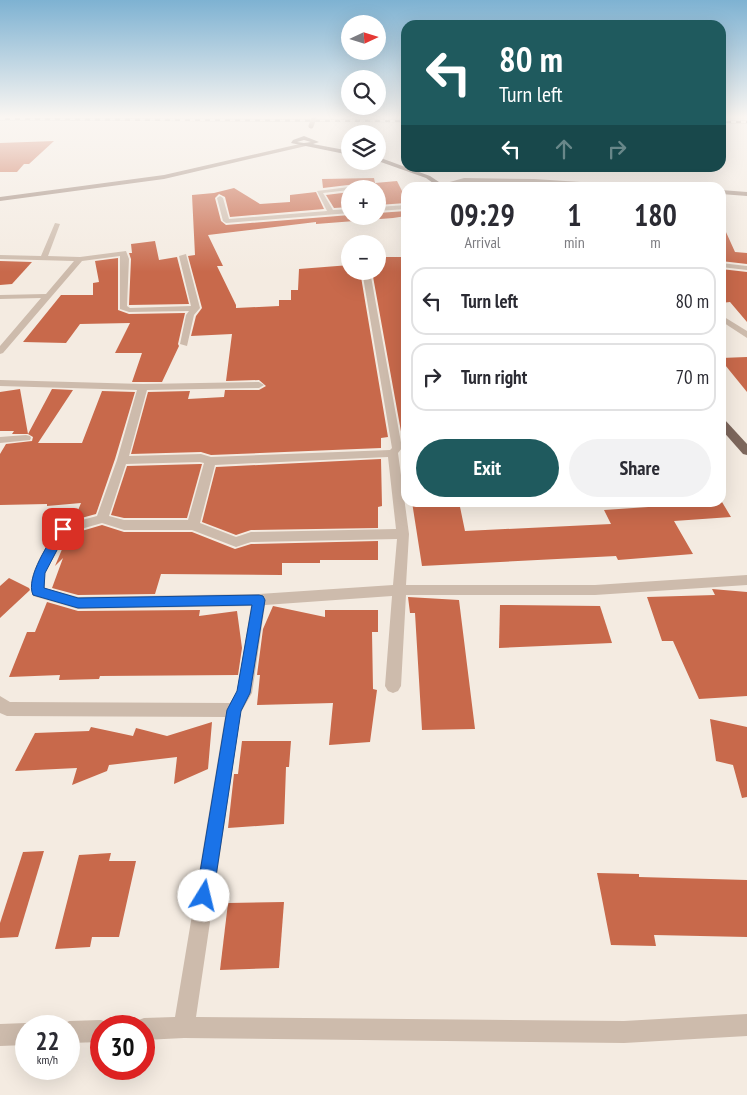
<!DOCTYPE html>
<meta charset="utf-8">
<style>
body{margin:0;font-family:"PT Sans Narrow",sans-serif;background:#f2f2f3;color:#2b2b33;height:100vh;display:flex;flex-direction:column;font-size:19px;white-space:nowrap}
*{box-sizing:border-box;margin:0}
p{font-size:16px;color:#7c7c81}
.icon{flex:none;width:28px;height:28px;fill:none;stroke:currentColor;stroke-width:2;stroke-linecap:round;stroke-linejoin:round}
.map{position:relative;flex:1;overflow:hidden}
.side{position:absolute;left:401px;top:182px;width:325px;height:325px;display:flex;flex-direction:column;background:#fff;border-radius:15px;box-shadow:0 5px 20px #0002}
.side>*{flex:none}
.hud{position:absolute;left:401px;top:20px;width:325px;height:152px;border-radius:15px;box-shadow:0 5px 20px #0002;background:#1f5a5e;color:#fff;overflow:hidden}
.needle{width:32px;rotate:86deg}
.tools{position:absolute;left:341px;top:15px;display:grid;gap:10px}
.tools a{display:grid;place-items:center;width:45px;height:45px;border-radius:50%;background:#fff;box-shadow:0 5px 20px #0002;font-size:25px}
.speed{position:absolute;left:15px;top:1015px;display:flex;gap:10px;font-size:25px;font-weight:700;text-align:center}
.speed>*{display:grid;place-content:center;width:65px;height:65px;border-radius:50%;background:#fff;box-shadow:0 5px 20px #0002;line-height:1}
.speed small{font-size:12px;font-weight:400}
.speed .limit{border:8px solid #d22;background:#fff;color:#111}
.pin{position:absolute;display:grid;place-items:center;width:42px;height:42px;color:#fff;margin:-21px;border-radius:10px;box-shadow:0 2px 8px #0006}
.me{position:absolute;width:55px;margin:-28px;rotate:9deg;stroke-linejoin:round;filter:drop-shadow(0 0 4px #0008)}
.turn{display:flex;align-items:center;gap:18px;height:105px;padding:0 15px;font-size:22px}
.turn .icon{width:65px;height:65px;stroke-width:2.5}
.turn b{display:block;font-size:35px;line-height:42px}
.lanes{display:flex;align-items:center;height:48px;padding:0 15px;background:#0003;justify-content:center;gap:25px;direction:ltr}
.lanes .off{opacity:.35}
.eta{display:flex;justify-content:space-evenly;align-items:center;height:85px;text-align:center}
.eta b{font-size:30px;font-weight:700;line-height:35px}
.cta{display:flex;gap:10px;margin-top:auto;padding:10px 15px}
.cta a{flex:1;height:58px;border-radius:30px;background:#1f5a5e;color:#fff;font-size:20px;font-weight:700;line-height:58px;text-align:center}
.cta a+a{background:#f2f2f3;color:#2b2b33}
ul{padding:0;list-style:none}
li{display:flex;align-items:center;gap:15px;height:68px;margin:0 10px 8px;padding:0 5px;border:2px solid #e1e1e2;border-radius:15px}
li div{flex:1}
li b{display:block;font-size:19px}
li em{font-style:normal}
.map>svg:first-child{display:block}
</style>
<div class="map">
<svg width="747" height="1095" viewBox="0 0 747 1095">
<rect width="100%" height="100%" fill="#f4ebe1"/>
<!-- building -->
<g fill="#c8694b">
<polygon points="54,141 29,164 24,164 17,172 0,172 0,143"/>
<polygon points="374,178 375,183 397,181 406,199 406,203 378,205 378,189 375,189 377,186 373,182 323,188 322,179"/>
<polygon points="234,188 260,204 290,202 290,195 316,192 324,209 230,217 225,197 219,194 215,198 221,221 226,225 350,215 378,216 378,213 406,211 406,216 393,218 316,224 316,222 208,235 223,266 217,266 236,305 236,308 279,306 279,300 291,300 291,290 298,290 299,269 350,265 350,271 360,271 388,437 381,438 381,448 211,455 201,452 131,454 148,392 190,391 188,399 224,397 225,390 259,390 266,386 259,380 226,381 232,334 191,336 196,316 202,308 188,256 195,255 192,195 214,193"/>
<polygon points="350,192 350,207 334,208 326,195"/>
<polygon points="721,221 735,252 747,253 747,264 721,261"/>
<polygon points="155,241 159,260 177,257 189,304 129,305 131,259 129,253 132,253 131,244"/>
<polygon points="378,257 406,257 406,436 402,437 372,271 378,271"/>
<polygon points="118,258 118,310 129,314 185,313 178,344 179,346 162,382 132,382 142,353 115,353 130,323 80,324 66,343 23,342 61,295 93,295 93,283 99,282 95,261"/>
<polygon points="0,261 32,262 12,284 0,285"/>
<polygon points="721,269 747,272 747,322 730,302 721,303"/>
<polygon points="747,357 747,392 721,360 721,358"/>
<polygon points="20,389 28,434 12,434 14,431 0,431 0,392"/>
<polygon points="52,389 73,390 38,443 82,443 102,391 135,392 115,459 96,514 74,520 81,503 47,506 47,504 0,505 0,454 6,444 32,441 33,437 28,434"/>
<polygon points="381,459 382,506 378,507 378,528 251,530 236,535 202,522 216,467"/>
<polygon points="200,464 202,464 187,518 124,518 111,515 127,466"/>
<polygon points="412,502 459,502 465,531 611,524 604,510 722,502 731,517 674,521 693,554 618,560 616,556 422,566"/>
<polygon points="102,525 124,532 192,532 235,549 251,544 378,541 378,560 320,560 320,563 282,563 282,575 161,574 155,594 78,595 52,588 63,558 55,566 68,535"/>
<polygon points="9,578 29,588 30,590 0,618 0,586"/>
<polygon points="712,589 747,592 747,696 699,699 673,641 662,641 647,597 715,595"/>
<polygon points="408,597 459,600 475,729 422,730 415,613 410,613"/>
<polygon points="47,602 78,611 200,610 199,616 237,611 242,648 238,675 100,676 99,679 59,680 60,675 9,677 27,632 35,632"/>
<polygon points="500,605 600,606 612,643 499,648"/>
<polygon points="273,606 325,617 325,610 378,610 378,632 372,632 373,689 377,690 370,742 329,745 333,703 257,705 260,675 257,675 263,629"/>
<polygon points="710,719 747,727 747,797 742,798 733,765 716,761"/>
<polygon points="212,722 208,769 174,784 177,757 109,765 107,771 72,785 77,768 15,771 35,733 89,731 91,727 133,736 136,728 167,736"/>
<polygon points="242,741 291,741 289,767 286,767 284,824 228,828 234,774 238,774"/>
<polygon points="44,851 18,937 0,938 0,923 23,852"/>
<polygon points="111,853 109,861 136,861 119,937 92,937 90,947 55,949 79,855"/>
<polygon points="597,873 639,874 639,877 747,880 747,937 654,935 656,946 611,945"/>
<polygon points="284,902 279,968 220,970 228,903"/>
</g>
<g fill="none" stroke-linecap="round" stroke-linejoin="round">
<!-- street -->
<g fill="#cdbbac" fill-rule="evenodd">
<polygon points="373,184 375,187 323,193 333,210 350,209 350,213 226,223 223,221 217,198 220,196 223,198 229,219 327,211 317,191"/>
<polygon points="406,205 406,209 378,211 378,207"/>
<polygon points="55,223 60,224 48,256 80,257 126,251 129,259 127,306 130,308 191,306 179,256 186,254 200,308 194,315 187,346 180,344 186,315 189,311 129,312 120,309 120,256 82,261 3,353 0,354 0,346 41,298 0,299 0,295 46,294 74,261 0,259 0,255 41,256"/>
<polygon points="721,263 747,266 747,270 721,267"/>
<path d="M362 271H370L402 448 398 453 409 534 406 585H595L747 575V585L595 595H406L401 686 398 691 393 693 388 691 385 686 392 596 265 605 252 693 241 712 196 1017 624 1021 747 1014V1036L624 1043 184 1038 144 1040V1026H134L136 1021 144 1018 175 1017 225 717 7 716 0 713V696L10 702 230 703 237 691 251 606 78 609 33 596C24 577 49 543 59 526L97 516 117 460 137 390 0 386V380L143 384 259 382 264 385 259 388 147 390 129 456 201 454 211 457 390 450 392 448ZM388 457 396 529 251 532 236 537 200 523 215 465ZM200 462 204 463 188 520H124L109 516 126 464ZM102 523 124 530H192L236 547 251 542 397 539 393 585 259 594 78 597 45 588V573L67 533Z"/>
<polygon points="721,315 747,331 747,338 721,321"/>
<polygon points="26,435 30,436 31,438 30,440 0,443 0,437"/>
<polygon points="101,1020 109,1023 110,1026 101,1026 101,1042 69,1043 69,1026 61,1026 69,1021"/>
<polygon points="26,1023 33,1026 26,1026 26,1045 0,1046 0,1024"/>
</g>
<!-- secondary -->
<g fill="#a18a7d" fill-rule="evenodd">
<polygon points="304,143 306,146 164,179 0,201 0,197 164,175"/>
<polygon points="464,178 534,179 674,188 464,182 442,187 439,185"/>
<polygon points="721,190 747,192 747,196 721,194"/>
</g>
<!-- primary -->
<g fill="#7d675c" fill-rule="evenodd">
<path d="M304 136 319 142 313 144 350 151V155L291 143 293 140ZM304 140 311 142 304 143 297 142Z"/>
<polygon points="378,157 430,176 448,188 440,188 426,178 378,161"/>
<polygon points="721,419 725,420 747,444 747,455 743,454 721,429"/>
</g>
<defs>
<g id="rail">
<polyline points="0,119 406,121"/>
<polyline points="721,122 747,122"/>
</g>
</defs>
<!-- rail casing -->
<use href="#rail" stroke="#3b302b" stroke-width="2.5"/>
<!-- rail -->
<use href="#rail" stroke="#fbf5ee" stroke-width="2" stroke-dasharray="5" stroke-linecap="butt"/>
<!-- primary-bridge -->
<polyline stroke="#7d675c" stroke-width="5" points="311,126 314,118"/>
</g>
<!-- sky -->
<linearGradient id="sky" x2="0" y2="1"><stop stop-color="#7eb2d2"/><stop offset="0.43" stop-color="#faf6f2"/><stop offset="1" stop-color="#faf6f2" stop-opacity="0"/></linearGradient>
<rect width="747" height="272" fill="url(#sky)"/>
<!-- route -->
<path fill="#1a73e8" stroke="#114b97" d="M63 525 68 529 45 573 44 588 78 598 259 595 263 596 265 600 250 693 241 711 213 896 210 902 204 905 198 902 196 896 227 710 237 691 252 605 78 608 33 595C25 577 50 542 59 526Z"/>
</svg>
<div class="tools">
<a><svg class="needle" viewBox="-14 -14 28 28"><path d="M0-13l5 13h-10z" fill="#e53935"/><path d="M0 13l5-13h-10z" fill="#7c7c81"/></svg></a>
<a><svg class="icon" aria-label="search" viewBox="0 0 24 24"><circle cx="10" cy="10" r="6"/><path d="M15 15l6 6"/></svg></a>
<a><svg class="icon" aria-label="layers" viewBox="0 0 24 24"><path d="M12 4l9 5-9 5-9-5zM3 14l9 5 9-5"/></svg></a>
<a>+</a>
<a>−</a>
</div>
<div class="speed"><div>22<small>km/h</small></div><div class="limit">30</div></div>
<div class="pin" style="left:63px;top:529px;background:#d93025"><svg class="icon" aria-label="arrive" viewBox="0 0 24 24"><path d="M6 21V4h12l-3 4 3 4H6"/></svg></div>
<svg class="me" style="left:204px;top:896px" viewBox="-20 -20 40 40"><circle r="19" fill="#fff"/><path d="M0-13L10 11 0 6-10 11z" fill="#1a73e8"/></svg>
<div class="hud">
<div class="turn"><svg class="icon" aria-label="left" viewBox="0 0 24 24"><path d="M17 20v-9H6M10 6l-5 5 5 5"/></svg><div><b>80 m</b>Turn left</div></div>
<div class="lanes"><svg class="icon" aria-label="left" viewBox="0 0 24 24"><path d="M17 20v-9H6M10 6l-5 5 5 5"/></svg><svg class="icon off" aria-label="ahead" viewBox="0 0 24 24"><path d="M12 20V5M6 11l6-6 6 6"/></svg><svg class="icon off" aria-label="right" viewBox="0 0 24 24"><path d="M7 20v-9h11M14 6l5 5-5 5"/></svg></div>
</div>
<section class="side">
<div class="eta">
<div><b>09:29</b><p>Arrival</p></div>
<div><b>1</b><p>min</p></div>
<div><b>180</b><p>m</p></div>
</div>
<ul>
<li><svg class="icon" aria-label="left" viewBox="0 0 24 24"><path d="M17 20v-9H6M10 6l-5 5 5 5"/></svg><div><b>Turn left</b></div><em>80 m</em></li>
<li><svg class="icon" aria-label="right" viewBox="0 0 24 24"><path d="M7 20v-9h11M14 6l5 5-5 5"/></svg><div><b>Turn right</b></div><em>70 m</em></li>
</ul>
<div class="cta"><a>Exit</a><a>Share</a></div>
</section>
</div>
